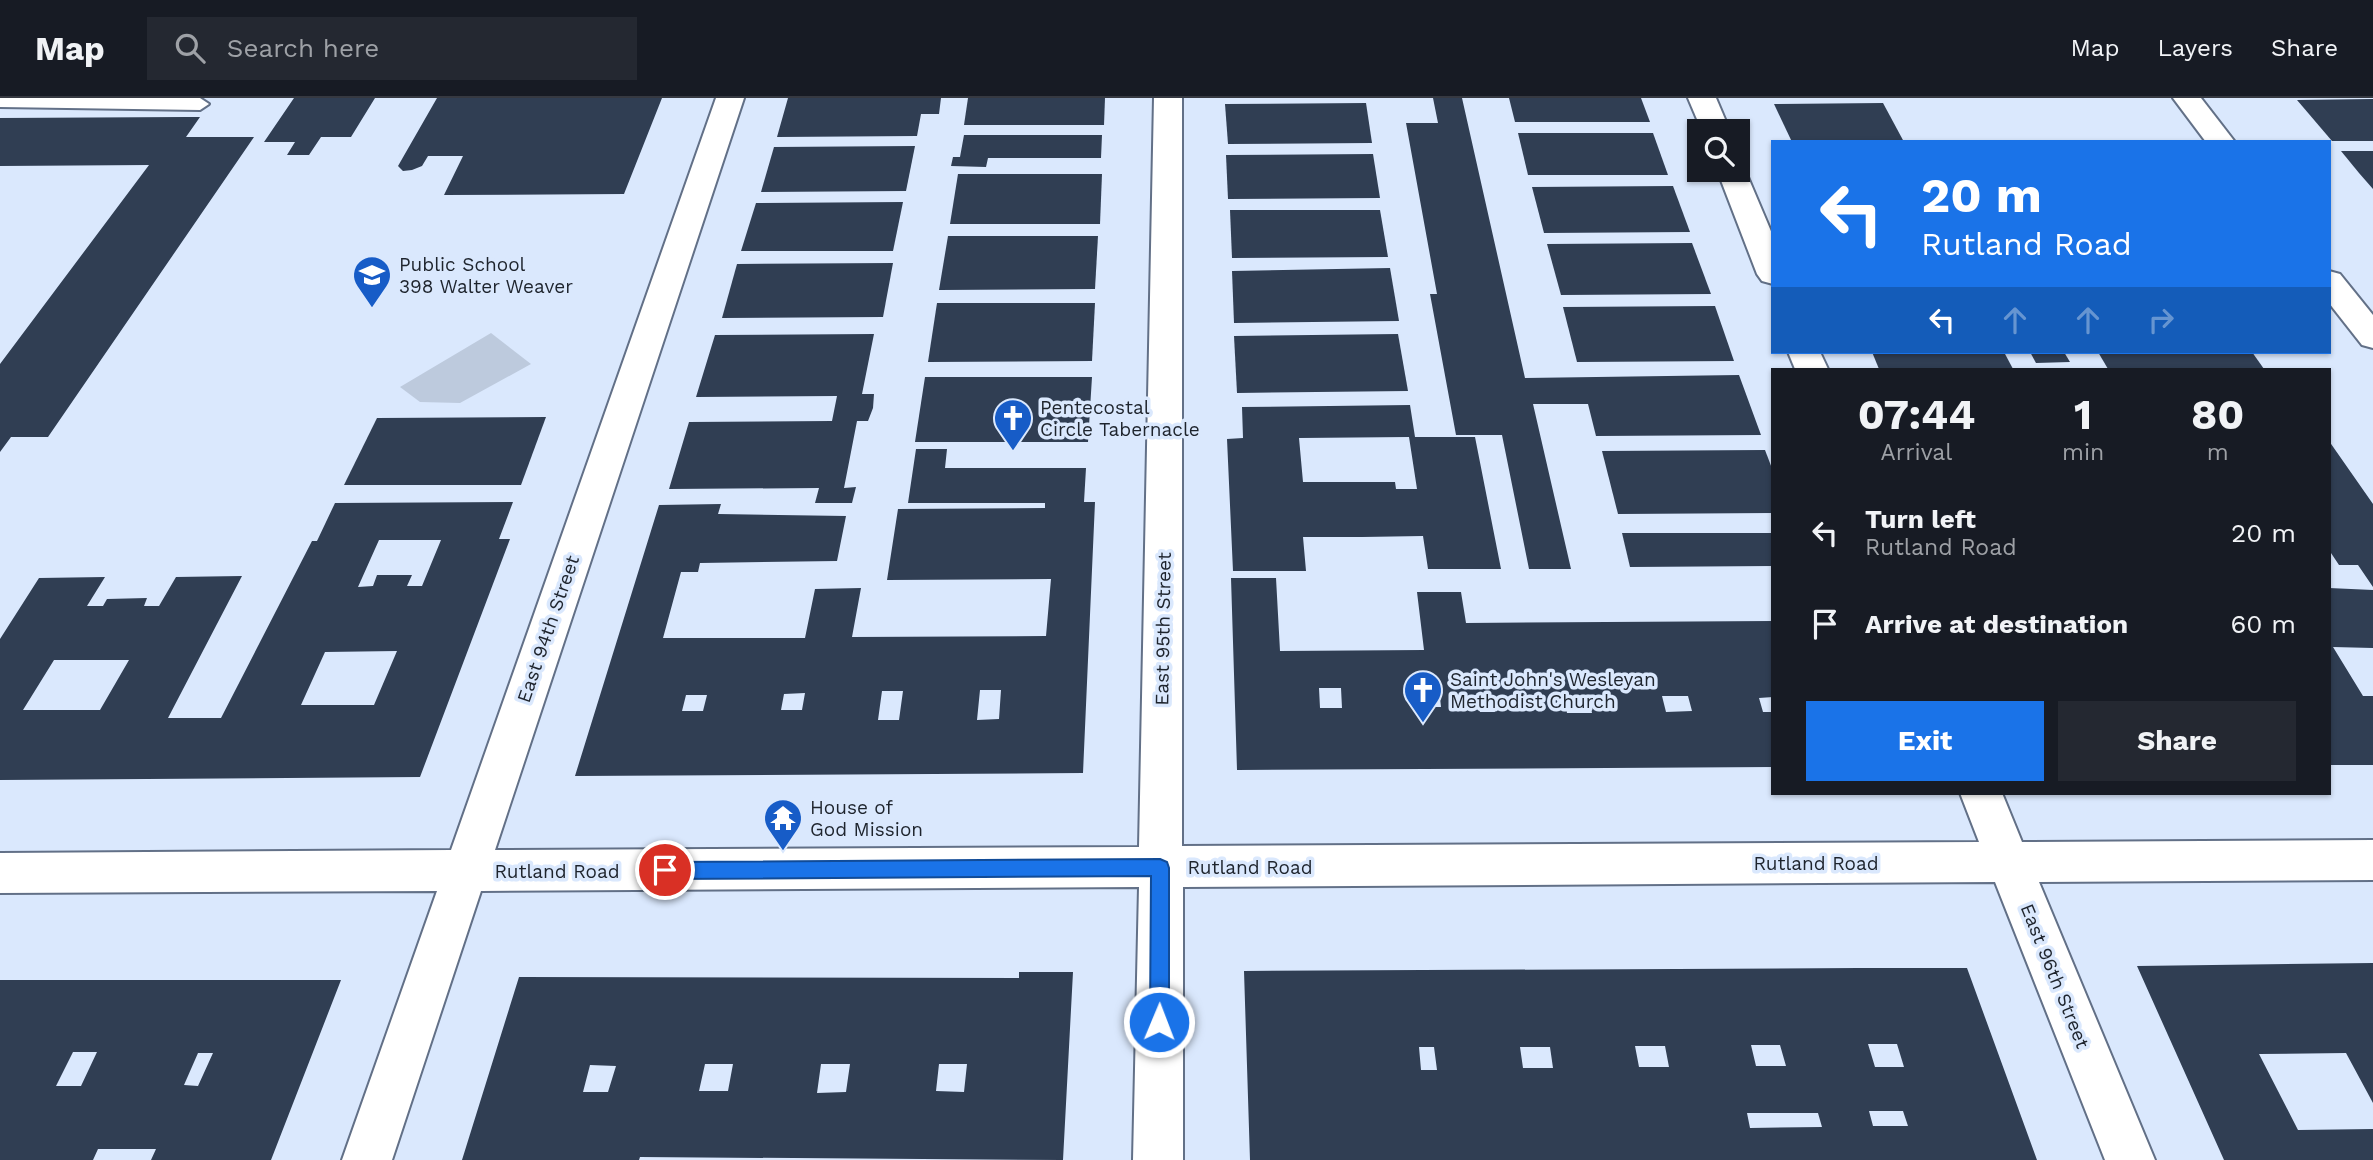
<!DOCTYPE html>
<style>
body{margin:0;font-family:"Work Sans",sans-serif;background:#242831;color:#f1f3f6;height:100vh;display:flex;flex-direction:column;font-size:26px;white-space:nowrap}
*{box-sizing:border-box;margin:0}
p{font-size:23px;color:#9ea1a6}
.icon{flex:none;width:38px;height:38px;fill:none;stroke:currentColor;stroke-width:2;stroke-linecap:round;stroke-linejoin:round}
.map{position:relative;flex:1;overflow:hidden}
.details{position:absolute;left:1771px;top:270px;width:560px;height:427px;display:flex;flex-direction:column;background:#171b24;border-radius:0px;box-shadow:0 2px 5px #0004}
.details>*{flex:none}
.hud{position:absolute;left:1771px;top:42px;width:560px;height:214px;border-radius:0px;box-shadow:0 2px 5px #0004;background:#1a73e8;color:#fff;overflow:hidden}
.tools{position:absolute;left:1687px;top:21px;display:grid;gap:14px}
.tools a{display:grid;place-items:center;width:63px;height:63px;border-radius:0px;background:#171b24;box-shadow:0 2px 5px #0004;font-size:35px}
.pin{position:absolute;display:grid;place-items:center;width:60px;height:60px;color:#fff;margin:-30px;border:4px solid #fff;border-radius:50%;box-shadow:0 2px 7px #0007}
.me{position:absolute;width:77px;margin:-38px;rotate:1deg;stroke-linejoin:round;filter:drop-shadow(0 0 5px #0008)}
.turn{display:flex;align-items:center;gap:24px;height:147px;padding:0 35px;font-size:32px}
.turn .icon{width:91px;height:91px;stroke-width:2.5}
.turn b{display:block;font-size:49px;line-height:60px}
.lanes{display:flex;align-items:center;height:66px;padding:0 35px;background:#0003;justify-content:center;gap:35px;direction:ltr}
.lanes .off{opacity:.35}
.eta{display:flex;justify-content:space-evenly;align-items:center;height:119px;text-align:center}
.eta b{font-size:42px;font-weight:700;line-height:49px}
.button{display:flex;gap:14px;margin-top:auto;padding:14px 35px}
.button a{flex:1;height:80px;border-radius:0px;background:#1a73e8;color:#fff;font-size:28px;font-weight:700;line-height:80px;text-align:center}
.button a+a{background:#242831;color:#f1f3f6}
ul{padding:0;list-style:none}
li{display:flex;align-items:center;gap:21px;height:91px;padding:0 35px}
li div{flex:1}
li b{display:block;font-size:26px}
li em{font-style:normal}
header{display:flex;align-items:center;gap:42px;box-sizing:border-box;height:98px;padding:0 35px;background:#171b24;border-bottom:2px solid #363941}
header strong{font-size:33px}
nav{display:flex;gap:38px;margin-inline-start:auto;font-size:24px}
.search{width:490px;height:63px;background:#242831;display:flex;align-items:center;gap:18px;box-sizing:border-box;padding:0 24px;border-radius:0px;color:#9ea1a6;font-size:26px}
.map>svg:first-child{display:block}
</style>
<header>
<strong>Map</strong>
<div class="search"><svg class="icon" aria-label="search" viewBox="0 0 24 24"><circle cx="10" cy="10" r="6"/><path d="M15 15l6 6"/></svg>Search here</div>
<nav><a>Map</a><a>Layers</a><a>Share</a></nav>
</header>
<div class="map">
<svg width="2373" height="1062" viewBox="0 0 2373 1062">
<rect width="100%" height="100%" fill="#dae8fd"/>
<!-- green -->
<polygon fill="#bdcadd" points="491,235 531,266 460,305 420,304 400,289"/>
<!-- building -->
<g fill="#303e53" fill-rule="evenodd">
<polygon points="294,0 375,0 351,39 321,39 309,57 287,57 295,44 264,44"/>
<polygon points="437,0 662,0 624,96 444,97 463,58 428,58 422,68 412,72 403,73 398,68"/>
<polygon points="788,0 941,0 939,16 921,16 917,38 777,39"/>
<polygon points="968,0 1105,0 1104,27 964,27"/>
<polygon points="1433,0 1462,0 1525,280 1739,277 1761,337 1596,338 1588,306 1533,306 1571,471 1529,471 1502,337 1456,337 1430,196 1437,196 1406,25 1438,25"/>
<polygon points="1509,0 1641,0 1650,24 1515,24"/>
<polygon points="2373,1 2373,43 2332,43 2297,2"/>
<polygon points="1366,5 1372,45 1228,46 1225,6"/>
<polygon points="1883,5 1904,44 1792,44 1774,6"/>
<polygon points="185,19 200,19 186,39 254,39 48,339 11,339 0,354 0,266 149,67 0,68 0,20"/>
<polygon points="1518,35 1653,35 1668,77 1528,77"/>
<polygon points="964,37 1102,37 1101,60 988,60 986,69 951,68 953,59 960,59"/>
<polygon points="915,48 906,93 761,94 774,49"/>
<polygon points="2341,53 2373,53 2373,91 2359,75"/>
<polygon points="1373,56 1380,100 1228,101 1226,57"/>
<polygon points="958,76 1102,76 1100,126 950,126"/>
<polygon points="1673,88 1690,134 1544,135 1532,89"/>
<polygon points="903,104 893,153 741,153 756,105"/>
<polygon points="1230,112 1380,112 1388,159 1232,160"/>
<polygon points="948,138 1098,138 1095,191 939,192"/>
<polygon points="1692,145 1711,196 1561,197 1547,146"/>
<polygon points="893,165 883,219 722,220 737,166"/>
<polygon points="1390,170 1399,223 1234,225 1232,173"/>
<polygon points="937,205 1095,205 1092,263 928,264"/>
<polygon points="1715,208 1734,263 1577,264 1563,209"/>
<polygon points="874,236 862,296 874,296 873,310 868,323 857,323 844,390 856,389 852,405 815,405 819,390 669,391 689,324 832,323 837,298 696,299 715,237"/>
<polygon points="1398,236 1408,293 1237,295 1234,238"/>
<polygon points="1872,254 2004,254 2013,271 1879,271"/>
<polygon points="2030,254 2064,254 2070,264 2036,265"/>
<polygon points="2098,254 2252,254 2264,271 2108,271"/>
<polygon points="925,279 1092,279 1088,344 915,344"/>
<path d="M1410 307 1415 339H1475L1501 471H1428L1423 438 1362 439H1303L1306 473H1233L1227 341 1243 340 1242 309ZM1409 339 1417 391H1396L1395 384H1303L1299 340Z"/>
<polygon points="546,319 521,387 344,387 377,320"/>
<polygon points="2329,343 2373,406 2373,489 2358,467 2339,467 2329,452"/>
<path d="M916 351H947L945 370H1086L1084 404H1095L1083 675 575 678 659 407 721 406 718 416 846 418 837 463 700 465 698 474H681L663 540H805L815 491 861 490 852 539 1046 538 1051 481 887 482 898 411 1045 410V405H908ZM980 592H1001L999 621 977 622ZM882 593H903L899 622H878ZM805 595 802 612H781L784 596ZM686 597H707L703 613H682Z"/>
<polygon points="1765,352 1773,373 1773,415 1618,416 1602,353"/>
<path d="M513 404 499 441H510L420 679 0 682V541L39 480 105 479 87 508H103L107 501 147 500 144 508H159L176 479 242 478 168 620H221L312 443H317L335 405ZM379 442H441L422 488H407L412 477H377L373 488 358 489ZM397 553 374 607H301L325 554ZM54 562H129L100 612H23Z"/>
<polygon points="1622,435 1773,435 1773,468 1630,469"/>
<path d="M1231 480H1276L1280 553 1424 552 1417 494H1461L1466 525 1773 523V599L1759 600 1763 614H1773V669L1237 672ZM1319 590H1341L1342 610H1320ZM1418 590H1439L1441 609H1421ZM1662 598H1688L1692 613 1666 614ZM1478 600H1491L1495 614H1480ZM1564 600H1589L1592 615H1567Z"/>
<polygon points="2329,490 2373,492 2373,550 2333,549 2363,598 2373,598 2373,667 2329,667"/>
<polygon points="2373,865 2373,1005 2346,955 2259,956 2298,1032 2373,1031 2373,1062 2224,1062 2137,868"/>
<path d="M1859 870H1967L2037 1062H1250L1244 873ZM1868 946H1897L1904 969H1875ZM1751 947H1780L1786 968H1756ZM1635 948H1665L1669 969H1639ZM1419 949H1434L1437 972H1421ZM1520 949H1550L1553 970H1523ZM1869 1013H1903L1908 1028H1873ZM1747 1015H1818L1822 1029 1750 1030Z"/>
<path d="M1019 874H1073L1063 1062 640 1059 639 1062H462L519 879 1019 880ZM705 966H733L728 993H699ZM821 966H850L846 994 817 995ZM939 966H967L964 994 936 993ZM590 967 616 968 608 994H583Z"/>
<path d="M0 882H341L271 1062H151L156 1051H98L93 1062H0ZM73 954H97L81 988H56ZM198 955H213L198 988 184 987Z"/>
</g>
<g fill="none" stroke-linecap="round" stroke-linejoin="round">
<defs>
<polygon id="service" points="0,0 200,0 209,6 200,12 0,9"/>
<g id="minor">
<polygon points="716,0 744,0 495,752 1139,749 1154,0 1182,0 1182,748 1979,744 1960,695 2002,695 2022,744 2373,742 2373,782 2039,784 2155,1062 2105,1062 1995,784 1183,789 1183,1062 1133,1062 1139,789 481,793 392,1062 342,1062 437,793 0,795 0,755 451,752"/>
<polygon points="1688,0 1716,0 1730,33 1702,33"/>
<polygon points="1738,65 1745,72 1773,138 1773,186 1762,183 1757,176 1717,72 1738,72"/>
<polygon points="1788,254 1820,254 1828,271 1795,271"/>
</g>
<g id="tertiary">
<polygon points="2173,0 2201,0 2235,44 2206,44"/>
<polygon points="2329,173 2340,176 2373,217 2373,250 2362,247 2329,205"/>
</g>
</defs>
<!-- service casing -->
<use href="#service" stroke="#627087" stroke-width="4"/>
<!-- minor casing -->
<use href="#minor" stroke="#627087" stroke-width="4"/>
<!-- tertiary casing -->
<use href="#tertiary" stroke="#627087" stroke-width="4"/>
<!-- service -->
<use href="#service" fill="#fff" fill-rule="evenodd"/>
<!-- minor -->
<use href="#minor" fill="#fff" fill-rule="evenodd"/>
<!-- tertiary -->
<use href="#tertiary" fill="#fff" fill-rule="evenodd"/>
</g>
<!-- route -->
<polygon fill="#1a73e8" stroke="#114b97" stroke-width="2" points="1160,761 1167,764 1169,770 1169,924 1166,931 1159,933 1153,931 1150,924 1151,778 665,781 658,778 656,772 658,766 665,764"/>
<!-- icons -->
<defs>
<symbol id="school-pin" viewBox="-11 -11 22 30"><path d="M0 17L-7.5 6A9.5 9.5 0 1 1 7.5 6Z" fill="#175cc7" stroke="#dae8fd"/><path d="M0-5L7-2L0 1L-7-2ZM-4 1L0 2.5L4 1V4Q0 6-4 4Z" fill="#fff"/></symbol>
<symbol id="church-pin" viewBox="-11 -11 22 30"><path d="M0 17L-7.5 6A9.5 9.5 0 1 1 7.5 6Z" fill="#175cc7" stroke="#dae8fd"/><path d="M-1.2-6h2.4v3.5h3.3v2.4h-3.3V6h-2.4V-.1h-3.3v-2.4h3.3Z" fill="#fff"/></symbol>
<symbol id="temple-pin" viewBox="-11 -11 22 30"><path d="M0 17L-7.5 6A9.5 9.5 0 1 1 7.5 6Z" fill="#175cc7" stroke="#dae8fd"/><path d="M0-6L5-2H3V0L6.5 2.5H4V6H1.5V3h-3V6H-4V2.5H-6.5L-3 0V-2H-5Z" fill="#fff"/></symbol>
</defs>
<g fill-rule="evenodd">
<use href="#school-pin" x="350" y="155" width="44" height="60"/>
<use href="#church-pin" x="991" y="298" width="44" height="60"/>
<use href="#church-pin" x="1401" y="570" width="44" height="60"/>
<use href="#temple-pin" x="761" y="698" width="44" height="60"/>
</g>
<g text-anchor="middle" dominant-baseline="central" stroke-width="7" stroke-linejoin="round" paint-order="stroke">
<!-- poi labels -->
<g font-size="19" fill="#1e242d" stroke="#dae8fd" text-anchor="start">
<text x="399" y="166">Public School<tspan x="399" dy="22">398 Walter Weaver</tspan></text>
<text x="1040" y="309">Pentecostal<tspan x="1040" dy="22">Circle Tabernacle</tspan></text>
<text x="1450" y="581">Saint John's Wesleyan<tspan x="1450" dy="22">Methodist Church</tspan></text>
<text x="810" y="709">House of<tspan x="810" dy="22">God Mission</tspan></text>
</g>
<!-- street labels -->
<g font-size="19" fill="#1e242d" stroke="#dae8fd">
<text transform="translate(548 531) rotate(-71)">East 94th Street</text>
<text transform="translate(1163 531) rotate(-89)">East 95th Street</text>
<text x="1816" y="765">Rutland Road</text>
<text x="1250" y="769">Rutland Road</text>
<text x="557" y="773">Rutland Road</text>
<text transform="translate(2055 878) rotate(68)">East 96th Street</text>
</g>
</g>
</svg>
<div class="tools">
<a><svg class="icon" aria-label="search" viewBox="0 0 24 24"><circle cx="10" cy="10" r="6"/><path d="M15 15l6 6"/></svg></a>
</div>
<div class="pin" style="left:665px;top:772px;background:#d93025"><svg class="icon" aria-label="arrive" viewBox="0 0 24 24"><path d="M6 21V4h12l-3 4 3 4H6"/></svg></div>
<svg class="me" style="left:1159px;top:924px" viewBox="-20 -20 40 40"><circle r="17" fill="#1a73e8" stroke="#fff" stroke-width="3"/><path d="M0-11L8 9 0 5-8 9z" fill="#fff"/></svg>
<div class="hud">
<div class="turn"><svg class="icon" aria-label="left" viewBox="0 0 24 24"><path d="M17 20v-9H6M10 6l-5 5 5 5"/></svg><div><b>20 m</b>Rutland Road</div></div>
<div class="lanes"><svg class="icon" aria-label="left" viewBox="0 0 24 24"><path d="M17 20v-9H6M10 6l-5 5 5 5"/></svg><svg class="icon off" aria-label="ahead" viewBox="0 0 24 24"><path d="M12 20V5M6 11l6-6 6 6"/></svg><svg class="icon off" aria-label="ahead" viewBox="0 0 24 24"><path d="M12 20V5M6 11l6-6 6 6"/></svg><svg class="icon off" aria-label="right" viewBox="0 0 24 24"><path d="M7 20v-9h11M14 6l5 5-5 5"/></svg></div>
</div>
<section class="details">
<div class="eta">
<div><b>07:44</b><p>Arrival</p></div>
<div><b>1</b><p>min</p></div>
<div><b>80</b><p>m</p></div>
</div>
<ul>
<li><svg class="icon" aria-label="left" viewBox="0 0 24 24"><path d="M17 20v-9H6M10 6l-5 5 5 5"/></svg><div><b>Turn left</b><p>Rutland Road</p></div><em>20 m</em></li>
<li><svg class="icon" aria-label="arrive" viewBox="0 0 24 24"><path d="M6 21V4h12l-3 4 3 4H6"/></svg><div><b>Arrive at destination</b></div><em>60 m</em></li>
</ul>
<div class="button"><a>Exit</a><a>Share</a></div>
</section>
</div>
